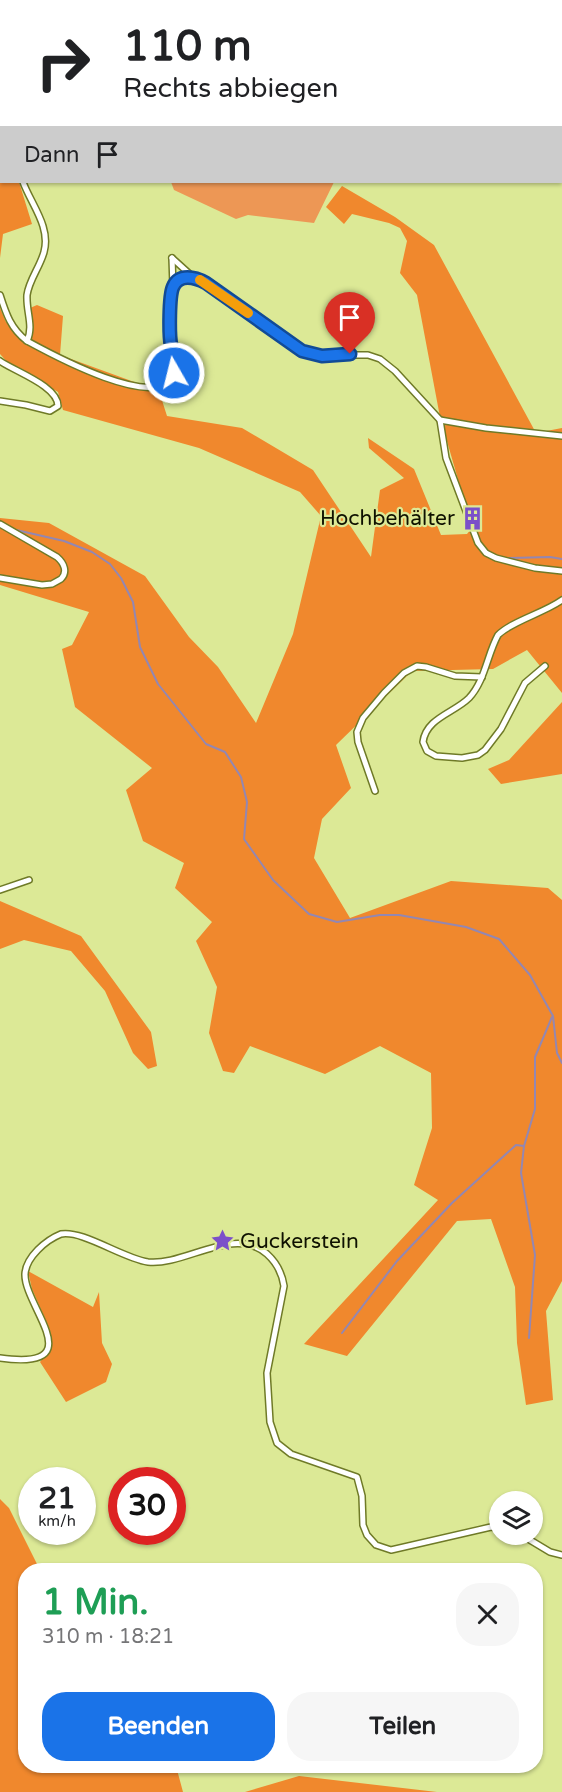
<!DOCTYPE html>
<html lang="de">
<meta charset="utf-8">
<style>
body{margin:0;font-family:"Varela Round",sans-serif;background:#f6f6f6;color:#202124;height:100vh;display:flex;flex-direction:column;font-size:22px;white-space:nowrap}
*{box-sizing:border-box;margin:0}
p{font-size:20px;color:#757577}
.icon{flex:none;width:33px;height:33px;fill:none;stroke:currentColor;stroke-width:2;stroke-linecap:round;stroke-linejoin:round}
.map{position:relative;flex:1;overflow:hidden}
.sheet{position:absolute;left:18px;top:1563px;width:525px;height:210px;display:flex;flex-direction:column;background:#fff;border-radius:24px;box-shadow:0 2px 4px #0004}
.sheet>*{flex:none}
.banner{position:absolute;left:0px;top:0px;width:562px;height:183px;box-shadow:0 2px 4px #0004;background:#fff;color:#202124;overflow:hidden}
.controls{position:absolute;left:489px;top:1491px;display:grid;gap:12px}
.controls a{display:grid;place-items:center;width:54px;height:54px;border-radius:50%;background:#fff;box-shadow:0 2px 4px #0004;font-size:30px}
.speed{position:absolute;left:18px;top:1467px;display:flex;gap:12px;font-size:30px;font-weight:700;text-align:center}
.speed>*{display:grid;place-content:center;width:78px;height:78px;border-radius:50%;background:#fff;box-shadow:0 2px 4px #0004;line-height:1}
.speed small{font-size:15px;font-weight:400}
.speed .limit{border:9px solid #d22;background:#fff;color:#111}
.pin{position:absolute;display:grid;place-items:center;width:51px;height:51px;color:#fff;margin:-62px -26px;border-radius:50% 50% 50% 0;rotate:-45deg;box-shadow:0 0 6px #0007}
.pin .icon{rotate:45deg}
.me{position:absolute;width:66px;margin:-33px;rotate:352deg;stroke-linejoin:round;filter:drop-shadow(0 0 4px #0008)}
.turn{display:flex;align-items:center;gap:21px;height:126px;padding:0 24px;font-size:27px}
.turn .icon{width:78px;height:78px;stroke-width:2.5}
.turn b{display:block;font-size:42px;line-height:51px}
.then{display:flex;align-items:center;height:57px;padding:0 24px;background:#0003;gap:12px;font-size:22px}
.round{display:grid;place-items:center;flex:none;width:63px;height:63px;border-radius:24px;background:#f6f6f6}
.summary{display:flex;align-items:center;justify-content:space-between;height:102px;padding:0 24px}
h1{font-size:36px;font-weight:700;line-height:45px;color:#1e9e55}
.action{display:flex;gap:12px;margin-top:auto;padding:12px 24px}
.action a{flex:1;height:69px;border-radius:24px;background:#1a73e8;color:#fff;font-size:24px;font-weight:700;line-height:69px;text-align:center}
.action a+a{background:#f6f6f6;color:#202124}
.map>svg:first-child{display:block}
</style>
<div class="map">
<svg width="562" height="1792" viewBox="0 0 562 1792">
<rect width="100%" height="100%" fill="#dce996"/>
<!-- green -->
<g fill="#ed9755">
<polygon points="165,0 362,0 165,2"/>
<polygon points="171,182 334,182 314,223 248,215 236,219 174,190"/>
</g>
<!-- forest -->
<g fill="#f0882d">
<polygon points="0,122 2,182 19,182 32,224 3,234 0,258"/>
<polygon points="342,186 395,217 434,245 536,433 562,428 562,693 527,650 493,669 412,671 336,745 351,788 322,819 314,858 350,918 451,881 548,888 562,900 562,1281 546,1311 553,1400 526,1405 517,1343 515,1287 491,1219 457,1221 347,1356 304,1344 438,1200 414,1185 432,1128 431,1073 380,1046 325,1074 250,1046 234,1073 223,1071 209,1033 217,987 196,941 212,922 175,888 184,863 143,841 126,790 152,768 75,707 62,649 72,645 89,612 0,585 0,518 49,523 145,576 189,637 218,667 256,723 293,634 321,516 300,492 199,448 63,410 58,392 8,363 0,354 0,308 6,322 26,345 33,330 30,308 37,305 63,316 60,355 159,391 167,416 242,428 313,470 371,557 380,490 404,478 369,448 368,438 414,469 441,535 467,534 478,520 476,511 468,514 440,417 417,295 400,273 407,241 400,228 389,223 352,214 344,224 326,207"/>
<polygon points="562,702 562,774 501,784 488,769 509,760"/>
<polygon points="0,901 81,936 151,1032 157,1066 148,1069 133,1053 105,991 71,951 24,940 0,949"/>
<polygon points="28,1271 93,1307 99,1292 102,1343 112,1364 106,1382 66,1402 40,1362 51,1348 50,1330 32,1289"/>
<polygon points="0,1499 9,1508 40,1570 26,1570 26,1766 176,1766 183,1792 0,1792"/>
<polygon points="299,1776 437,1792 245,1792"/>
</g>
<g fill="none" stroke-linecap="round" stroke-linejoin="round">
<!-- stream -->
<g stroke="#9387b2" stroke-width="2">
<polyline points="12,529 64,541 92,552 110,564 121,578 133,602 140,647 158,684 206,744 225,752 241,777 247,802 244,839 273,880 309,914 337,922 380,915 399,915 466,927 499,939 530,975 553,1016 557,1053 562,1063"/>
<polyline points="509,558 550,557 562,559"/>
<polyline points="342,1333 397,1261 452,1203 516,1145 524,1146"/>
<polyline points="529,1338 535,1255 521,1173 524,1146 535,1109 535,1057 552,1017"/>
</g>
<defs>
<g id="street">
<polyline points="82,0 82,2"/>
<polyline points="33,2 34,0"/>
<polyline points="424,2 425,0"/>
<path d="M23 182C31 204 51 227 44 252 40 267 29 280 27 295 26 312 34 326 27 341"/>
<polyline points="172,258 193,277 220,292 302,351 323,355 368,355 380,359 395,371 440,420 486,428 562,436"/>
<polyline points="172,258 173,287"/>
<path d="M0 295C6 314 11 329 27 341 49 353 160 414 174 374 178 363 171 348 170 337 169 321 170 303 173 287L180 280 193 277"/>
<path d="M0 361C16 372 58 386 58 406L50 411 26 405 0 401"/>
<polyline points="440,420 446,458 478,543 486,553 496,558 535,568 562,571"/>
<path d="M0 524 57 557C64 563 68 572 61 579L52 584 42 585 0 578"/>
<path d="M545 666 525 683 501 729 485 750 478 755 462 758 436 756 427 751 423 742C426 718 454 713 469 698 485 681 487 655 498 635 512 621 544 613 562 600"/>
<polyline points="375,791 358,742 357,732 363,718 384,693 404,673 417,666 426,667 455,676 482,677"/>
<polyline points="0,890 29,880"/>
<path d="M0 1358C93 1371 24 1307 25 1274 26 1257 46 1240 61 1234 83 1230 122 1258 148 1262 185 1266 234 1225 267 1254 277 1263 282 1273 284 1286L267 1373 270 1422 277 1443 291 1454 357 1477 362 1496 363 1525 367 1535 376 1545 391 1550 491 1527 500 1528"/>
<polyline points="520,1534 550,1552 562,1555"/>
</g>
</defs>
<!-- street casing -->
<use href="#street" stroke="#6f7a27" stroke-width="8"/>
<!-- street -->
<use href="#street" stroke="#fff" stroke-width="5"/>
</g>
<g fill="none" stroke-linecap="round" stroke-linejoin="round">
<defs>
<path id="route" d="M174 373C176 363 172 354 171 345 169 335 169 296 173 287 179 273 195 277 206 283L302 351 322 356 350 354"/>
</defs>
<!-- route casing -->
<use href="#route" stroke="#114b97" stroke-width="15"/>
<!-- route -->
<use href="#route" stroke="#1a73e8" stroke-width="10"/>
<!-- slow -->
<polyline stroke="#f59e0b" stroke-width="10" points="200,280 248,313"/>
</g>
<!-- icons -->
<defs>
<symbol id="building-bare" viewBox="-9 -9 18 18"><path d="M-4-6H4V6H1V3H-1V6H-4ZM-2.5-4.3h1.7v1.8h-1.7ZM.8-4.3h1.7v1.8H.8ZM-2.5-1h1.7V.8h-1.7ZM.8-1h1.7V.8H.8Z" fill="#7b50c9" stroke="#dce996" stroke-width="2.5" paint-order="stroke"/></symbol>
<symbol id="sight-bare" viewBox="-9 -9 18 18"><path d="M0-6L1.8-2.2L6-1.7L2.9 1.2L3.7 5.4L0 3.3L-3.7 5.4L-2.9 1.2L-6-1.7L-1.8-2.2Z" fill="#7b50c9" stroke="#dce996" stroke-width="2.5" paint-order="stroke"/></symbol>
</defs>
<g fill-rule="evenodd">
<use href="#building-bare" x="456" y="502" width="33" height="33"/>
<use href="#sight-bare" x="206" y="1224" width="33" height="33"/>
</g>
<g text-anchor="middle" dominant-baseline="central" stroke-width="4.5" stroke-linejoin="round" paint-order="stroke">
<!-- poi labels -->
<g font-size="21" fill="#0f1100" stroke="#dce996" text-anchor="end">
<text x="455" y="518">Hochbehälter</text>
<text x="240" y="1241" text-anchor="start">Guckerstein</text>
</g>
</g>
</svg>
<div class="controls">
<a><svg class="icon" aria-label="layers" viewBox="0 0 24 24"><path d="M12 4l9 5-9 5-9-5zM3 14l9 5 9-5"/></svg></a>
</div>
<div class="speed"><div>21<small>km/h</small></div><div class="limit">30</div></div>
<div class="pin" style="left:350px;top:354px;background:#d93025"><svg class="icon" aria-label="arrive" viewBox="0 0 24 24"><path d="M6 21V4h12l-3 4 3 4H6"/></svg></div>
<svg class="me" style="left:174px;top:373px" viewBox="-20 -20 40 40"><circle r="17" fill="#1a73e8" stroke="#fff" stroke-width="3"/><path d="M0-11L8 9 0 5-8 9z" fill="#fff"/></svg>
<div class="banner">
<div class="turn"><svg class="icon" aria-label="right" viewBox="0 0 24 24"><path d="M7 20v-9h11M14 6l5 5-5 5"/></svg><div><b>110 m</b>Rechts abbiegen</div></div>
<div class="then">Dann<svg class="icon" aria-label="arrive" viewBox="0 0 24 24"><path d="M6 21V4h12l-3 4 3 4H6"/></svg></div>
</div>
<section class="sheet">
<div class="summary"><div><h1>1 Min.</h1><p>310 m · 18:21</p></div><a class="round"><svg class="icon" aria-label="close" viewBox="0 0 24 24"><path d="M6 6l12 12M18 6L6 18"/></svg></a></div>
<div class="action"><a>Beenden</a><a>Teilen</a></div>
</section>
</div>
